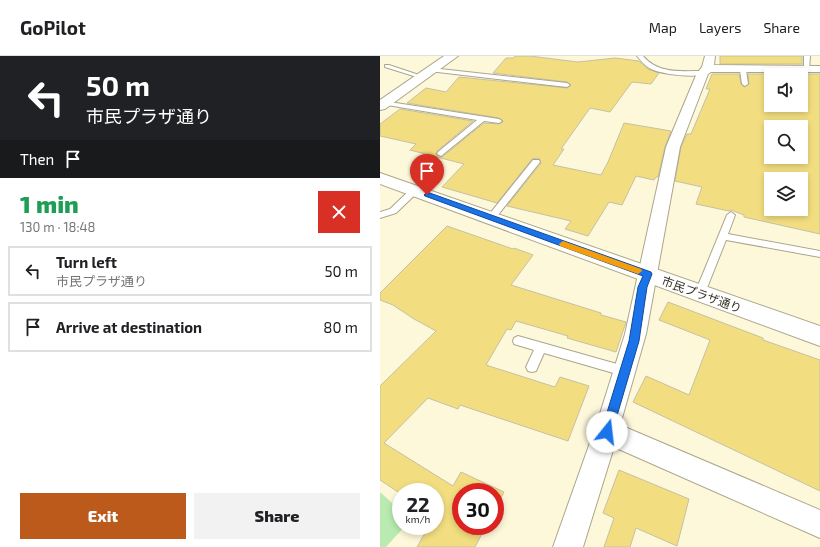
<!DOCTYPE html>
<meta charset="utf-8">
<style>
body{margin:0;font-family:"Exo 2","Noto Sans JP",sans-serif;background:#f2f2f2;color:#202124;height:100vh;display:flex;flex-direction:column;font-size:15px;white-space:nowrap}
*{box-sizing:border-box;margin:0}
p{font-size:13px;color:#757577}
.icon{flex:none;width:22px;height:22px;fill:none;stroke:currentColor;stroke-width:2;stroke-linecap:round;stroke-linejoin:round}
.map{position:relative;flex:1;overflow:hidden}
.details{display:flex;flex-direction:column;background:#fff;width:380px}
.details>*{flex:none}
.hud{background:#202124;color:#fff;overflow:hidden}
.tools{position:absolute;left:384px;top:12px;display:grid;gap:8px}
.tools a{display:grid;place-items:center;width:44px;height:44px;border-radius:0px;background:#fff;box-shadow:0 2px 6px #0003;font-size:20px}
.speed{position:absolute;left:12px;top:427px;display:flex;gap:8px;font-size:20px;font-weight:700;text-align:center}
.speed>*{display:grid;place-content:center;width:52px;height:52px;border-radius:50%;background:#fff;box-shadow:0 2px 6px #0003;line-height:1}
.speed small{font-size:10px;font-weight:400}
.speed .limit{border:6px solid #d22;background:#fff;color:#111}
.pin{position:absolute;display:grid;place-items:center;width:34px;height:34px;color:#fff;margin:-41px -17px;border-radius:50% 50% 50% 0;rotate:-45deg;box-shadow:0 0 4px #0007}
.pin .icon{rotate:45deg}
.me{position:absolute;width:44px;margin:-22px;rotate:16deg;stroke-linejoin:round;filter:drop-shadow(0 0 3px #0008)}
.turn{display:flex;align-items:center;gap:14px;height:84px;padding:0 20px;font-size:18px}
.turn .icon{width:52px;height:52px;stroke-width:2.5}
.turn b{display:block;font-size:28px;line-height:34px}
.then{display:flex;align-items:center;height:38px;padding:0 20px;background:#0003;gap:8px;font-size:15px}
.round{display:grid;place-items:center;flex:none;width:42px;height:42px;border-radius:0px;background:#f2f2f2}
.overview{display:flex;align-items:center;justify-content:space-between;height:68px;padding:0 20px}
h1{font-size:24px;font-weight:800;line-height:30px;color:#1e9e55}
.cta{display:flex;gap:8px;margin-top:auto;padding:8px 20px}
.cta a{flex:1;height:46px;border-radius:0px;background:#bb5a1b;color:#fff;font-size:16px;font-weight:800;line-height:46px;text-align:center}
.cta a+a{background:#f2f2f2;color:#202124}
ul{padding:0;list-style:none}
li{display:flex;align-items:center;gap:12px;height:50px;margin:0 8px 6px;padding:0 12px;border:2px solid #e0e0e0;border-radius:0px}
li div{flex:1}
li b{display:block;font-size:15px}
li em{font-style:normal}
header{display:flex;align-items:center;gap:24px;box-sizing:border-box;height:56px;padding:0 20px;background:#fff;border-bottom:1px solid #e0e0e0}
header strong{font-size:19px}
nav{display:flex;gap:22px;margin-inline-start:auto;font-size:14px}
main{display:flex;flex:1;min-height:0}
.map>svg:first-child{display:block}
</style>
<header>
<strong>GoPilot</strong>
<nav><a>Map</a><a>Layers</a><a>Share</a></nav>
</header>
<main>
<section class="details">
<div class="hud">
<div class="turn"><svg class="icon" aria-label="left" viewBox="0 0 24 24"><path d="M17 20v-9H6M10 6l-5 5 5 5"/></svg><div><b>50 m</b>市民プラザ通り</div></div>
<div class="then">Then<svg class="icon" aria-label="arrive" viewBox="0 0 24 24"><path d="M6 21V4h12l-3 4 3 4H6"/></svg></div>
</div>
<div class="overview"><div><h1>1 min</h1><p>130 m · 18:48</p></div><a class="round" style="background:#d93025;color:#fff"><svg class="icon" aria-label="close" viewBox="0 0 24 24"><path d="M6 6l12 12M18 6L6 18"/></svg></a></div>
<ul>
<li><svg class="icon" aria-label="left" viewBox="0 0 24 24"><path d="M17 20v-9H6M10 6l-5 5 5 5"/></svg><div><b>Turn left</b><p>市民プラザ通り</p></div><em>50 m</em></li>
<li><svg class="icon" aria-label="arrive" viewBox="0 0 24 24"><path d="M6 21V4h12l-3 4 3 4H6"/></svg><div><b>Arrive at destination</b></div><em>80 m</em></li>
</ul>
<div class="cta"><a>Exit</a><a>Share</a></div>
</section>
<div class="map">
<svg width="440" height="491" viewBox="0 0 440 491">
<rect width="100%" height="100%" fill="#fef8db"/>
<!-- green -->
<polygon fill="#b9ebb0" points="0,436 21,455 21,470 25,470 6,491 0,491"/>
<!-- building -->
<g fill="#f2de80" stroke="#c6c0a4" fill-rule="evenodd">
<polygon points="135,0 150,0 198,6 235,2 259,5 268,13 279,17 271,28 252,26 230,56 210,52 181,93 184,93 173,109 221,119 228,106 244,67 291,75 285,91 278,121 276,121 274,124 256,120 242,149 229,146 208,180 185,173 191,165 127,150 161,107 159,102 152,103 117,147 62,131 84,108 30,94 36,88 0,80 0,68 20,53 93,65 57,95 56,98 62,101 104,67 119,68 123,66 123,65 119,62 27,47 46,32 66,36 79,21 187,32 191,29 187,26 113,17 126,2 134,2"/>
<rect x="340" y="0" width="82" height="8"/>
<path d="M332 18H359L361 28 364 31 369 28 368 18H440V178L364 161V159L351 154 349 155 316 148 322 131 295 125 301 91 307 78H311L330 33H326ZM391 19H421V49H391ZM391 71H421V101H391ZM391 123H421V153H391Z"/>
<polygon points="67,170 133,193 134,192 153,199 131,229 221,257 221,259 246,266 236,296 187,282 188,280 136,265 131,274 127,273 106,309 175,331 180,321 209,330 188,385 80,349 78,353 48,342 4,387 73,430 81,416 124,436 115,453 115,436 81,436 81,470 106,470 95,491 37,491 49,470 55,470 55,436 21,436 21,438 0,424 0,330 56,275 34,263 13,249 0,244 0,237"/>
<polygon points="288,246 383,282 383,284 440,304 440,435 253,346 266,320 309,339 330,284 279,264"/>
<polygon points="239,414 309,443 297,490 256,472 250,491 224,491 234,462 223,457"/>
</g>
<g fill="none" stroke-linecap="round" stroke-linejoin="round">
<defs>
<g id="service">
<path d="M257 0H263C278 18 301 15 323 15L326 17C317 23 281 18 271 13 265 10 261 5 257 0Z"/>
<polygon points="424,0 430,0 429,14 424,13"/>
<polygon points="5,9 9,9 45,21 40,22 5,11"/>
<polygon points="51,12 187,27 190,29 187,31 49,15 48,14"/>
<polygon points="363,12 366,14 368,28 365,30 362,28 360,14"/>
<polygon points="3,45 119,63 122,65 119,67 104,65 61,100 57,98 58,96 97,64 1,48 1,46"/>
<polygon points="153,104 159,104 160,106 114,164 108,164 107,162 108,160"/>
<polygon points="35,131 38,132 38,136 16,157 0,162 0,156 10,153 32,132"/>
<polygon points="351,156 355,159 348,178 440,195 440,201 346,184 325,237 323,240 317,240 315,237 347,159"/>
<polygon points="138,280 244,310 248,311 250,315 248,319 244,320 164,297 156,315 152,316 148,315 146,311 154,294 134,288 133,285 134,282"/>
</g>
<polygon id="minor" points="325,0 335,0 334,9 440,10 440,16 331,16 328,18 300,91 266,278 240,369 440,454 440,482 234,391 203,491 173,491 218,364 245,278 286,91 317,17 322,11"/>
<g id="tertiary">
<polygon points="64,0 78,0 5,53 0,54 0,44"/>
<polygon points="0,117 440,270 440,290 0,128"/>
</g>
</defs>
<!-- service casing -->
<use href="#service" stroke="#aba68b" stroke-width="2"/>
<!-- minor casing -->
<use href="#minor" stroke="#aba68b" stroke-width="2"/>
<!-- tertiary casing -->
<use href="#tertiary" stroke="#aba68b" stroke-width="2"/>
<!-- service -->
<use href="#service" fill="#fff" fill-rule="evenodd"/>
<!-- minor -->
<use href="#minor" fill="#fff" fill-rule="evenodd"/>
<!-- tertiary -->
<use href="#tertiary" fill="#fff" fill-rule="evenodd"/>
</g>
<!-- route -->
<polygon fill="#1a73e8" stroke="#114b97" points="47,136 271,216 272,218 267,231 259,285 231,380 227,381 223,380 221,376 249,285 258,231 263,220 45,140 44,139"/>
<!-- slow -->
<polygon fill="#f59e0b" points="183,185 261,213 262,215 258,218 180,190 179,188"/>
<g text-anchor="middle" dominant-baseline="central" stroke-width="3.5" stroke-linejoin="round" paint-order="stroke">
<!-- street labels -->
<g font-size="12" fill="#353227" stroke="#fff">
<text transform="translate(322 238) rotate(20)">市民プラザ通り</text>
</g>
</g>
</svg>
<div class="tools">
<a><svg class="icon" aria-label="sound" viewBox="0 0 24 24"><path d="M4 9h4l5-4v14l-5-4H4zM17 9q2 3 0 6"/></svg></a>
<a><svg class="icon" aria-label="search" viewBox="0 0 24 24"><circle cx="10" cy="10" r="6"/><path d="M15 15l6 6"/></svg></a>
<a><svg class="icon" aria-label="layers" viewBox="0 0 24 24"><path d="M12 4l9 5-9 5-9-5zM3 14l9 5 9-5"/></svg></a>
</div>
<div class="speed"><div>22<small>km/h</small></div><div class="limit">30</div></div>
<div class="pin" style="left:47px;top:139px;background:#d93025"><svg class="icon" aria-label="arrive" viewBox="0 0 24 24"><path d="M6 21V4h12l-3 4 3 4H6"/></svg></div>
<svg class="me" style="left:227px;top:376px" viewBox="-20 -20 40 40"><circle r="19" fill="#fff"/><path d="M0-13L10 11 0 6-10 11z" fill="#1a73e8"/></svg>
</div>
</main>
